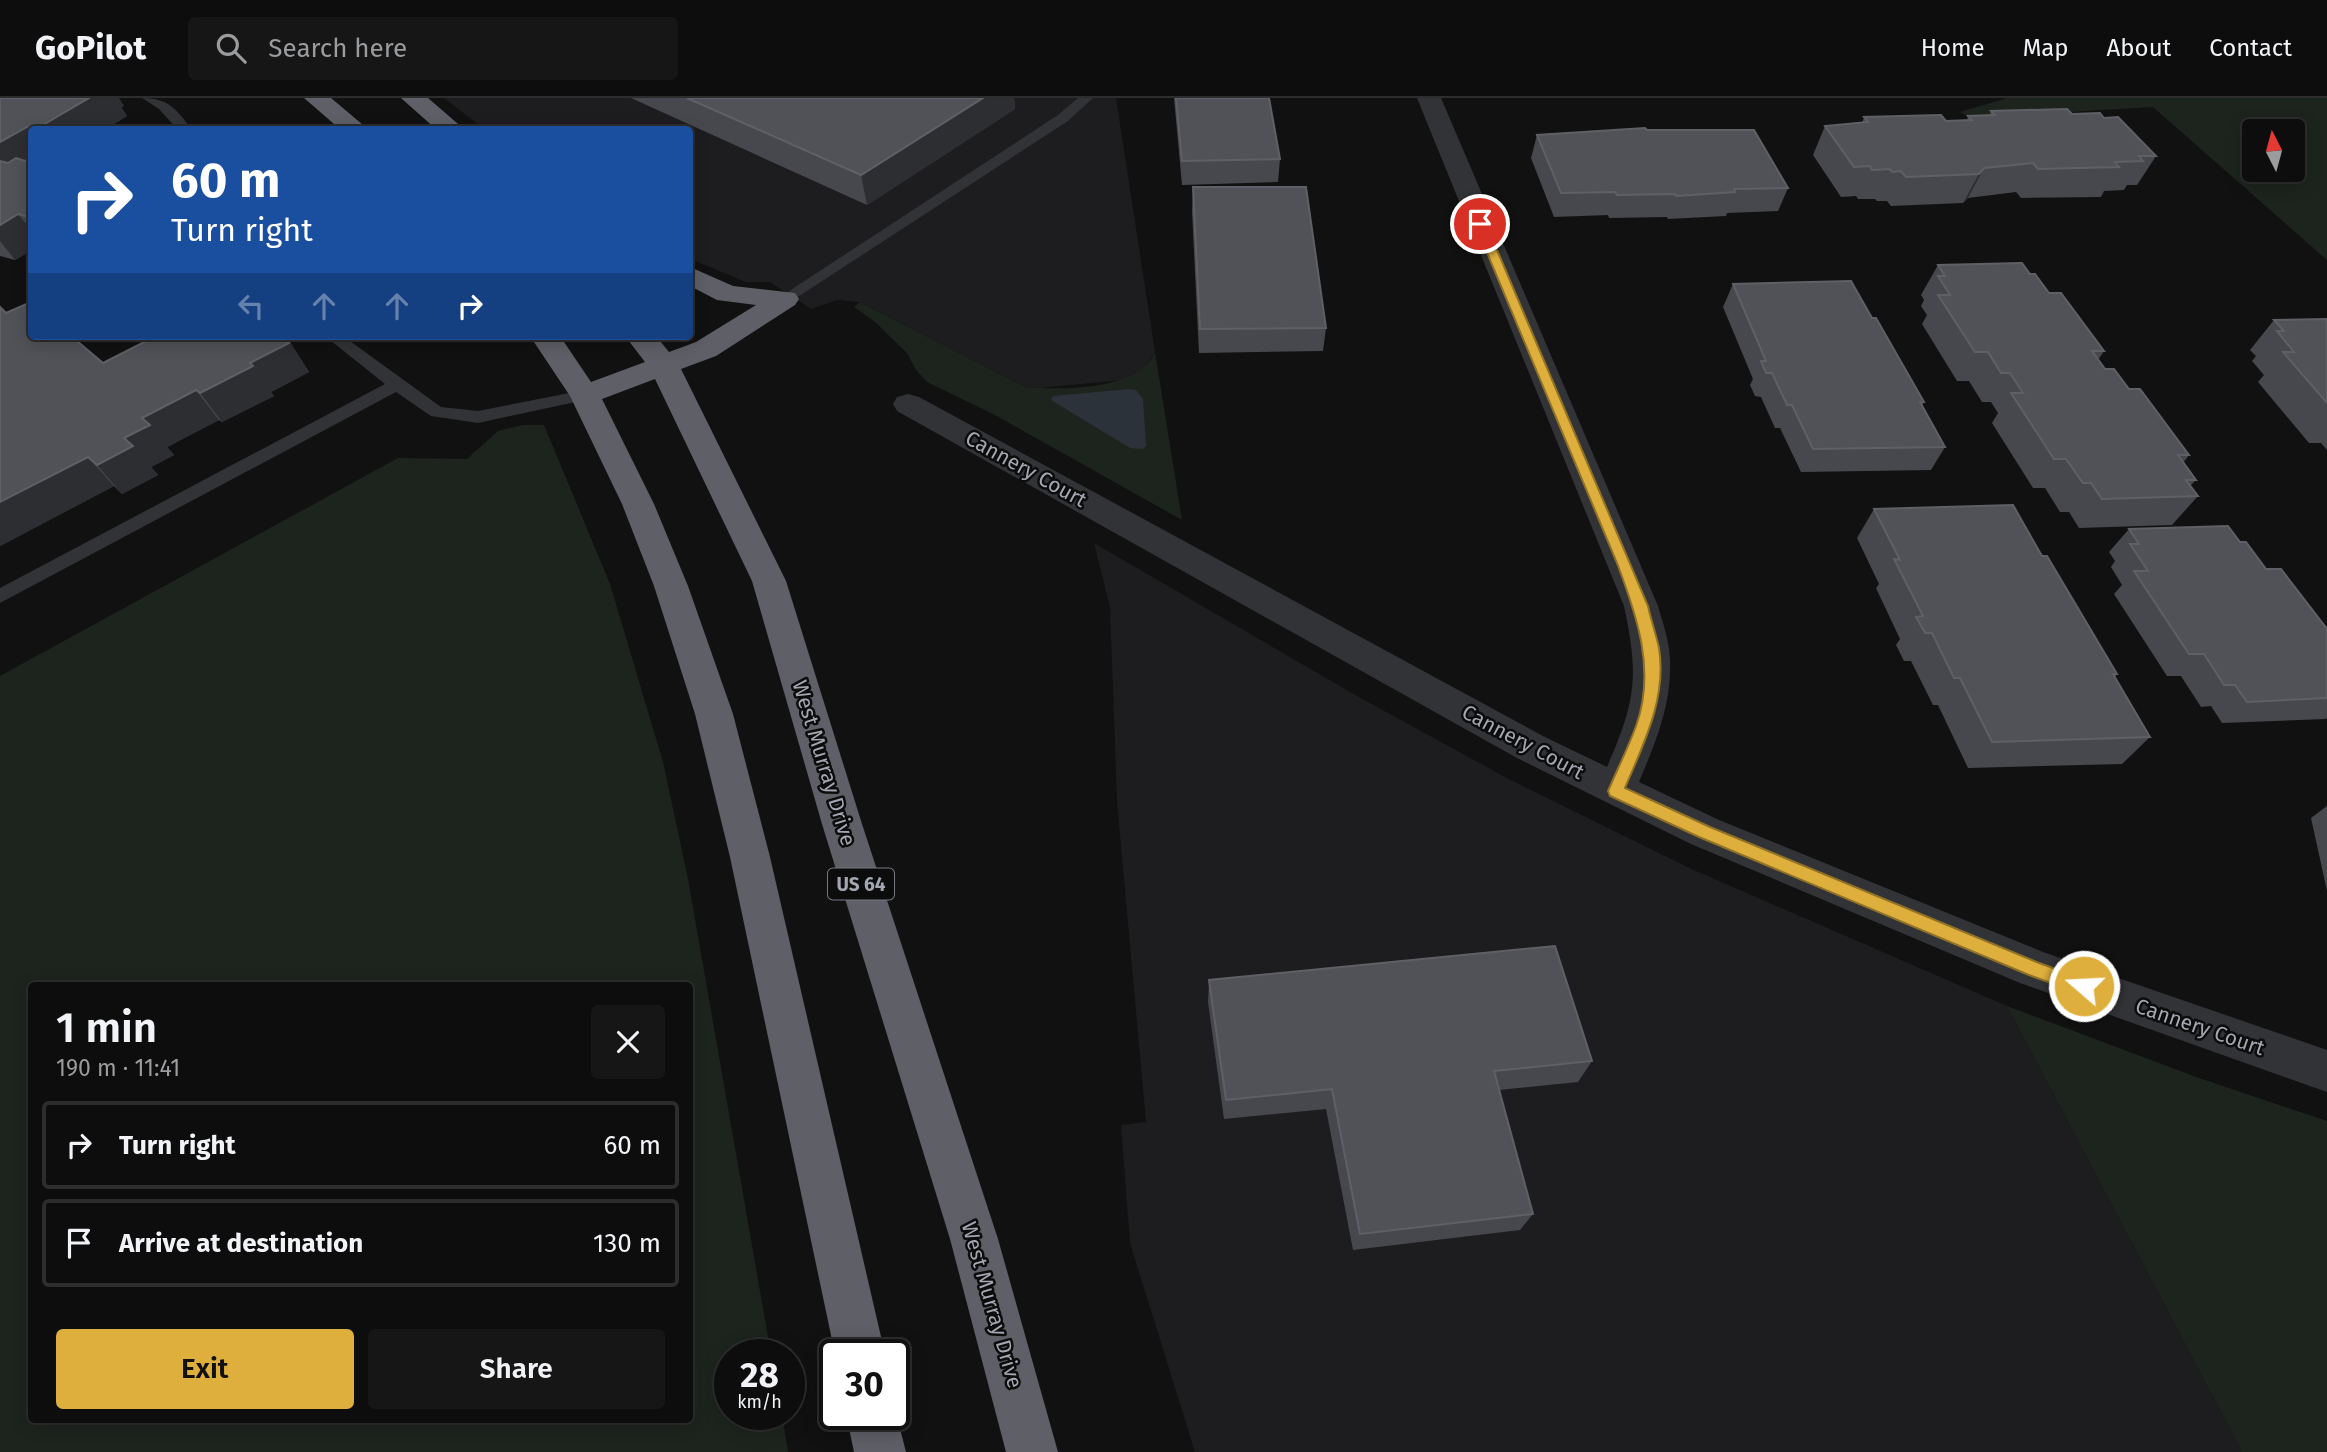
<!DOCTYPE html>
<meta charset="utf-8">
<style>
body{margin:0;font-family:"Fira Sans",sans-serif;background:#161617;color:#f1f3f6;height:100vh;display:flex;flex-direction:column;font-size:26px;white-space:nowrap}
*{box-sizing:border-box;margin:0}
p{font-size:23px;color:#9a9c9e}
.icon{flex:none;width:38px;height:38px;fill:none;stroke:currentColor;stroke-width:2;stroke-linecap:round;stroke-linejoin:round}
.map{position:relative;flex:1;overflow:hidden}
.side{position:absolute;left:28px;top:884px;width:665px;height:441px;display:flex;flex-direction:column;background:#0d0d0e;border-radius:7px;box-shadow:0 4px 18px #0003,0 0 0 2px #2d2d2e}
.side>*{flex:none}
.banner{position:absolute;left:28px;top:28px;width:665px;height:214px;border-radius:7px;box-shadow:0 4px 18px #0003,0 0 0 2px #2d2d2e;background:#1a4fa0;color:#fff;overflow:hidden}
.needle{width:46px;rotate:354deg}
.buttons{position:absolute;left:2242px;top:21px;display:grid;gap:14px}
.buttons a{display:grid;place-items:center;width:63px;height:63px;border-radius:7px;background:#0d0d0e;box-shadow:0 4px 18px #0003,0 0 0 2px #2d2d2e;font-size:35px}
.speed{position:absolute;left:714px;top:1241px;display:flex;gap:14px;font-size:35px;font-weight:700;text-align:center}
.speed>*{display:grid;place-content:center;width:91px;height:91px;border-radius:50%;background:#0d0d0e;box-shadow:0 4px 18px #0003,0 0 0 2px #2d2d2e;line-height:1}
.speed small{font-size:18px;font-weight:400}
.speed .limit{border:4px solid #111;border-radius:10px;background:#fff;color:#111}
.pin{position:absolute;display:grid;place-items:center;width:60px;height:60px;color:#fff;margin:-30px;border:4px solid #fff;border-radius:50%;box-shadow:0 2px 7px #0007}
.me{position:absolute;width:77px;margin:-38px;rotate:289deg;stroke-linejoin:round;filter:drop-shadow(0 0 5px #0008)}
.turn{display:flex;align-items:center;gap:24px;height:147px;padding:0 28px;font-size:32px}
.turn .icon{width:91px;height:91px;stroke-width:2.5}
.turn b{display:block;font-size:49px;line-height:60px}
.lanes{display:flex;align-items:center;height:66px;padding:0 28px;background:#0003;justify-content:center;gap:35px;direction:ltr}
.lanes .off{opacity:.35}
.round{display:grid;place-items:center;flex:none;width:74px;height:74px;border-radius:7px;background:#161617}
.headline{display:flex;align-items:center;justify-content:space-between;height:119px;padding:0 28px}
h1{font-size:42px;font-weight:600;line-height:52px}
.action{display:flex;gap:14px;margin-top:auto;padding:14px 28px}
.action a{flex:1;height:80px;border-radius:7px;background:#deaf3c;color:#111;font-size:28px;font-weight:600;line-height:80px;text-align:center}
.action a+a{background:#161617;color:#f1f3f6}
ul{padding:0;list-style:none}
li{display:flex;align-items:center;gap:21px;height:88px;margin:0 14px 10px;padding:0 14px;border:4px solid #2d2d2e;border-radius:7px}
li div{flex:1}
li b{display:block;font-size:26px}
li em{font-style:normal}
header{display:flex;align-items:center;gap:42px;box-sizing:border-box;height:98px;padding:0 35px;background:#0d0d0e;border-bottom:2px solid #2d2d2e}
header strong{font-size:33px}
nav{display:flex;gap:38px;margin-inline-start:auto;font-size:24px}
.search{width:490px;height:63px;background:#161617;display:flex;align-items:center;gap:18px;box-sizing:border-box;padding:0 24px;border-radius:7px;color:#9a9c9e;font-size:26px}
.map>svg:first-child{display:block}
</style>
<header>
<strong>GoPilot</strong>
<div class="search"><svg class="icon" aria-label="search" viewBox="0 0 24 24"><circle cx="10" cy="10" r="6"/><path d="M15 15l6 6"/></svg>Search here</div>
<nav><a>Home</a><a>Map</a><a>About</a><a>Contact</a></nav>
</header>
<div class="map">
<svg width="2327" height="1354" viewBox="0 0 2327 1354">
<rect width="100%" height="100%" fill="#111112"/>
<!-- built -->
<g fill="#1d1d1f">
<polygon points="444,0 1116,0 1155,254 1144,271 1122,282 1040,290 1025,289 860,204 837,202 811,211 770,184 746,184 690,161 690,32 484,31"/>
<polygon points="1094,445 1357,598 1505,679 1687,769 2007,908 2242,1354 1195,1354 1130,1145 1121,1027 1146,1024 1117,703 1110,509"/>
</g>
<!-- green -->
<g fill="#1d241e" fill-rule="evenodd">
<path d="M2007 0H2327V162L2153 9 1971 20 1960 14ZM2254 33H2292V72H2254Z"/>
<path d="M860 204 1025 289C1062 292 1139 293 1155 254L1182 422 995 317 927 284 916 272 907 255 875 224 854 209Z"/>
<path d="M523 327H544L610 486 663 664 688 781 771 1256H730V1316H782L788 1354H0V578L398 360 467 361 498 333ZM690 887V1321H32V887Z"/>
<polygon points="2007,908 2199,980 2327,1023 2327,1354 2242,1354"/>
</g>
<!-- water -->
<polygon fill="#2b3239" points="1129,291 1136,292 1143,301 1146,348 1143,351 1130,350 1051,302 1053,298"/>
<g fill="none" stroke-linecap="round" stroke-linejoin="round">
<!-- lane -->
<g fill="#323336" fill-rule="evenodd">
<path d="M142 0C169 0 177 12 192 32H178L159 11Z"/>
<polygon points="1078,0 1093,0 1068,23 790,204 785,206 777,201 1058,17"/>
<polygon points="325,238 343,238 441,309 478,313 585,292 593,297 585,302 478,325 431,318 396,294 0,505 0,490 385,286"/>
</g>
<!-- street -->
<path fill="#323336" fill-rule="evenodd" d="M1417 0H1441L1658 508C1662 522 1667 536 1669 551 1675 598 1657 641 1639 684L1719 722 2043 854 2327 952V994L2020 885 1691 746 1517 660 897 313 893 306 897 299 908 296 919 299 1543 638 1607 669C1636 603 1639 578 1624 508Z"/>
<!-- highway -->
<g fill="#5f6067" fill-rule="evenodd">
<polygon points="304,0 331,0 369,32 341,32"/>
<polygon points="401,0 428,0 465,32 437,32"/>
<polygon points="690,169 733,188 795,195 799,201 795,207 716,258 681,271 786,483 862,726 998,1141 1058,1354 1006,1354 950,1141 822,726 752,483 655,281 602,301 654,406 688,488 733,616 770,759 885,1256 835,1256 730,759 695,616 654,488 622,406 570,298 530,238 560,238 591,284 645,264 625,238 656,238 669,254 696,244 756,207 717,202 690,188"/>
<polygon points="894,1307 906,1354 854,1354 846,1316 894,1316"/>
</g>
</g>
<!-- wall -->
<g fill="#47484d">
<polygon points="0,0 124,8 121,9 127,18 104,32 32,32 32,152 15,162 0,158"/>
<polygon points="631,0 1014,0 1015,11 867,107"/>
<polygon points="1174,0 1269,0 1280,61 1278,84 1182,87"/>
<polygon points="1991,13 2072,16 2104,20 2156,58 2137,87 2127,87 2124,92 2104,93 2101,99 2021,100 2016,94 1968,100 1963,105 1891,108 1887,103 1877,103 1875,101 1858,101 1856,98 1841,99 1813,57 1825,28 1862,25 1864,19 1946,23 1967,22 1968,18 1989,18"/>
<polygon points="1647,32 1788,90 1778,113 1727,115 1726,118 1668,121 1667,119 1609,120 1608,117 1554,119 1531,60 1537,37"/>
<polygon points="1193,89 1326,230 1323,253 1199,255 1192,113"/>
<polygon points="1938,167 2030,176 2104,253 2098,262 2105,271 2129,291 2189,357 2183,365 2196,382 2190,388 2198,398 2172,427 2079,430 2069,414 2060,414 2045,390 2033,390 1992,325 1998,315 1991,304 1982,304 1969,283 1957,283 1922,226 1927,217 1921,208 1924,202 1921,197"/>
<polygon points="1733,186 1872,220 1924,304 1922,308 1945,349 1931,372 1801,374 1780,330 1775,330 1761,299 1755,298 1750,287 1753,281 1723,209"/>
<polygon points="6,215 103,265 156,238 286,238 309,274 271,294 274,298 222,324 219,322 167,349 174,357 151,369 158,377 122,396 114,388 0,448"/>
<polygon points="2327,221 2327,352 2321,345 2309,345 2258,284 2264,277 2252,263 2256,258 2250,252 2274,222"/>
<polygon points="1874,411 2042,458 2117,576 2115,579 2150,639 2122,666 1968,670 1938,607 1933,607 1911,563 1904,563 1896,547 1900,541 1876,490 1879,486 1857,440"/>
<polygon points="2129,431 2240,444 2327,531 2327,620 2326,621 2222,625 2211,608 2201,609 2181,578 2167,578 2114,496 2122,487 2111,469 2115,463 2109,454"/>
<polygon points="2327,708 2327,793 2311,720"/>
<polygon points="1209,882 1592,963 1578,984 1499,992 1533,1116 1520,1132 1353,1152 1326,1011 1224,1021 1208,904"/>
</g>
<!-- shaded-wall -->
<g fill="#2d2e31">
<polygon points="89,0 119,0 124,8 121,9 127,18 104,32 36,32"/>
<polygon points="983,0 1014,0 1015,11 867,107 861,77"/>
<polygon points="27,29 32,35 32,68 0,85 0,44"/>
<polygon points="1984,70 1968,100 1963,105 1979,76"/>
<polygon points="18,116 32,133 32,152 15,162 0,143 0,127"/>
<polygon points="275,238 286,238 309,274 271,294 274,298 222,324 200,295 250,265"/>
<polygon points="196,292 219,322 167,349 174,357 151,369 158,377 122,396 97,367 124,340 142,320"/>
<polygon points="88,359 114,388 0,448 0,404"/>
</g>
<!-- building -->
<g fill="#515257" stroke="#5e6065" stroke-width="2">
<polygon points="0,0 89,0 36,31 27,29 0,44"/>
<polygon points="687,0 983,0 861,77"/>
<polygon points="1176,0 1269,0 1280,61 1182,63"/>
<polygon points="2067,11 2072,16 2100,15 2104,20 2118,19 2156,58 2139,58 2143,63 2115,64 2119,69 2038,71 2033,65 1984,70 1979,76 1906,79 1901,73 1892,74 1890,71 1872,72 1870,68 1854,69 1825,28 1868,24 1864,19 1941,17 1946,23 1972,22 1968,18 1995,17 1991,13"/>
<polygon points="1645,30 1647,32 1754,32 1788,90 1734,91 1735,94 1676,98 1675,96 1617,97 1615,94 1561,95 1537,37"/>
<polygon points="16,60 32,65 32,118 29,119 18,116 0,127 0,63 8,65"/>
<polygon points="1193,89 1306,89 1326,230 1200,231"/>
<polygon points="2022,165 2030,176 2035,176 2049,195 2061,195 2104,253 2092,253 2105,271 2114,271 2129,291 2140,291 2189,357 2178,357 2196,382 2186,382 2198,398 2102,401 2091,385 2083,385 2066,361 2054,361 2011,295 2023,295 2010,275 2001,275 1988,254 1975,254 1938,197 1950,197 1938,178 1945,178 1938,167"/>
<polygon points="1851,183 1872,220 1876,220 1924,304 1920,304 1945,349 1813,351 1792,307 1787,307 1772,275 1766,275 1761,263 1766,263 1733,186"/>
<polygon points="31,204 32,238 71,238 103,265 156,238 280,238 289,245 250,265 253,268 200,295 196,292 142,320 150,327 124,340 133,348 97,367 88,359 0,404 0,209 6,215"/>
<polygon points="2327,221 2327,305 2283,254 2294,254 2277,233 2284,233 2274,222"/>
<polygon points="2013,407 2042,458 2047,458 2117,576 2113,576 2150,639 1992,644 1960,580 1954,580 1932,535 1925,535 1916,519 1923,518 1894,461 1900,462 1874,411"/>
<polygon points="2228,428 2240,444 2246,444 2266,471 2281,471 2327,531 2327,600 2247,604 2235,587 2224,587 2204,556 2189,556 2134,473 2148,473 2130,446 2139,446 2129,431"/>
<polygon points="1555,848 1592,963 1494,973 1533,1116 1360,1136 1332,991 1226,1002 1209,882"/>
</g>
<!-- route -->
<path fill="#deaf3c" stroke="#907227" stroke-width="2" d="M1477 123 1486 126 1648 508C1651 522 1656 536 1659 550 1667 600 1644 645 1625 690L1710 729 2039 865 2090 883 2093 888 2090 894 2084 897 2029 877 1699 739 1610 698 1608 693C1617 672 1628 650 1636 628 1656 573 1637 518 1617 465L1475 126Z"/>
<g text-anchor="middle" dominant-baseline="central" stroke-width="5" stroke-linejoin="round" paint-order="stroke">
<!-- shield labels -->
<rect fill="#0c0c0d" stroke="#767880" stroke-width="2" x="828" y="770.5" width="66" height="31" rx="5"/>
<g font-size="19" font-weight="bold" fill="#a3a7b1">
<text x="861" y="786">US 64</text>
</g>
<!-- street labels -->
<g font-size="21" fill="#a3a7b1" stroke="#0c0c0d">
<text transform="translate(1026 371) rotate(29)">Cannery Court</text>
<text transform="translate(1523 644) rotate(28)">Cannery Court</text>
<text transform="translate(824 665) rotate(73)">West Murray Drive</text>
<text transform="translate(2200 929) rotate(19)">Cannery Court</text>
<text transform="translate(992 1207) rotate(74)">West Murray Drive</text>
</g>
</g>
</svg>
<div class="buttons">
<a><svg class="needle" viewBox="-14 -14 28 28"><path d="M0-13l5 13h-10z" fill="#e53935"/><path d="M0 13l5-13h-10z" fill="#9a9c9e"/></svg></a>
</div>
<div class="speed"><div>28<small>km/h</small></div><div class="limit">30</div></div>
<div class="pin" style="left:1480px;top:126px;background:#d93025"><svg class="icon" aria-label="arrive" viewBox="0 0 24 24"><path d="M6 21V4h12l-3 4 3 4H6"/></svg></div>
<svg class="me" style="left:2084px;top:888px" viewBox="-20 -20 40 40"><circle r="17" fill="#deaf3c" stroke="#fff" stroke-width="3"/><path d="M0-11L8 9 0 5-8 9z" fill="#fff"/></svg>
<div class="banner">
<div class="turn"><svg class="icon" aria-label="right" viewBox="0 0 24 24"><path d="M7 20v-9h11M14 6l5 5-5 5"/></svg><div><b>60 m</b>Turn right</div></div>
<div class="lanes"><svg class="icon off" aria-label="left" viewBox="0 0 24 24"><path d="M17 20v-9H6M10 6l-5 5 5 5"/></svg><svg class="icon off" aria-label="ahead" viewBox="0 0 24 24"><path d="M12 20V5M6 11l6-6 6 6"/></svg><svg class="icon off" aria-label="ahead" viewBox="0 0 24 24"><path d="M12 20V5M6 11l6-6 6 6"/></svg><svg class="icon" aria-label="right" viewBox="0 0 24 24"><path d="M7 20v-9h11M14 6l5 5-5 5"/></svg></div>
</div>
<section class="side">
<div class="headline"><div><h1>1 min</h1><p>190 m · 11:41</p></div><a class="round"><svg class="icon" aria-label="close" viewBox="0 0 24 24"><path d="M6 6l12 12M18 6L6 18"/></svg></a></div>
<ul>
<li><svg class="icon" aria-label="right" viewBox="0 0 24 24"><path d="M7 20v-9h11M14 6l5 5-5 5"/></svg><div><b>Turn right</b></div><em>60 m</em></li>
<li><svg class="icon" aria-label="arrive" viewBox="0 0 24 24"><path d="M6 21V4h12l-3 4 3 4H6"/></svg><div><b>Arrive at destination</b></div><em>130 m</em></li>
</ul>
<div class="action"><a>Exit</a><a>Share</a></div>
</section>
</div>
